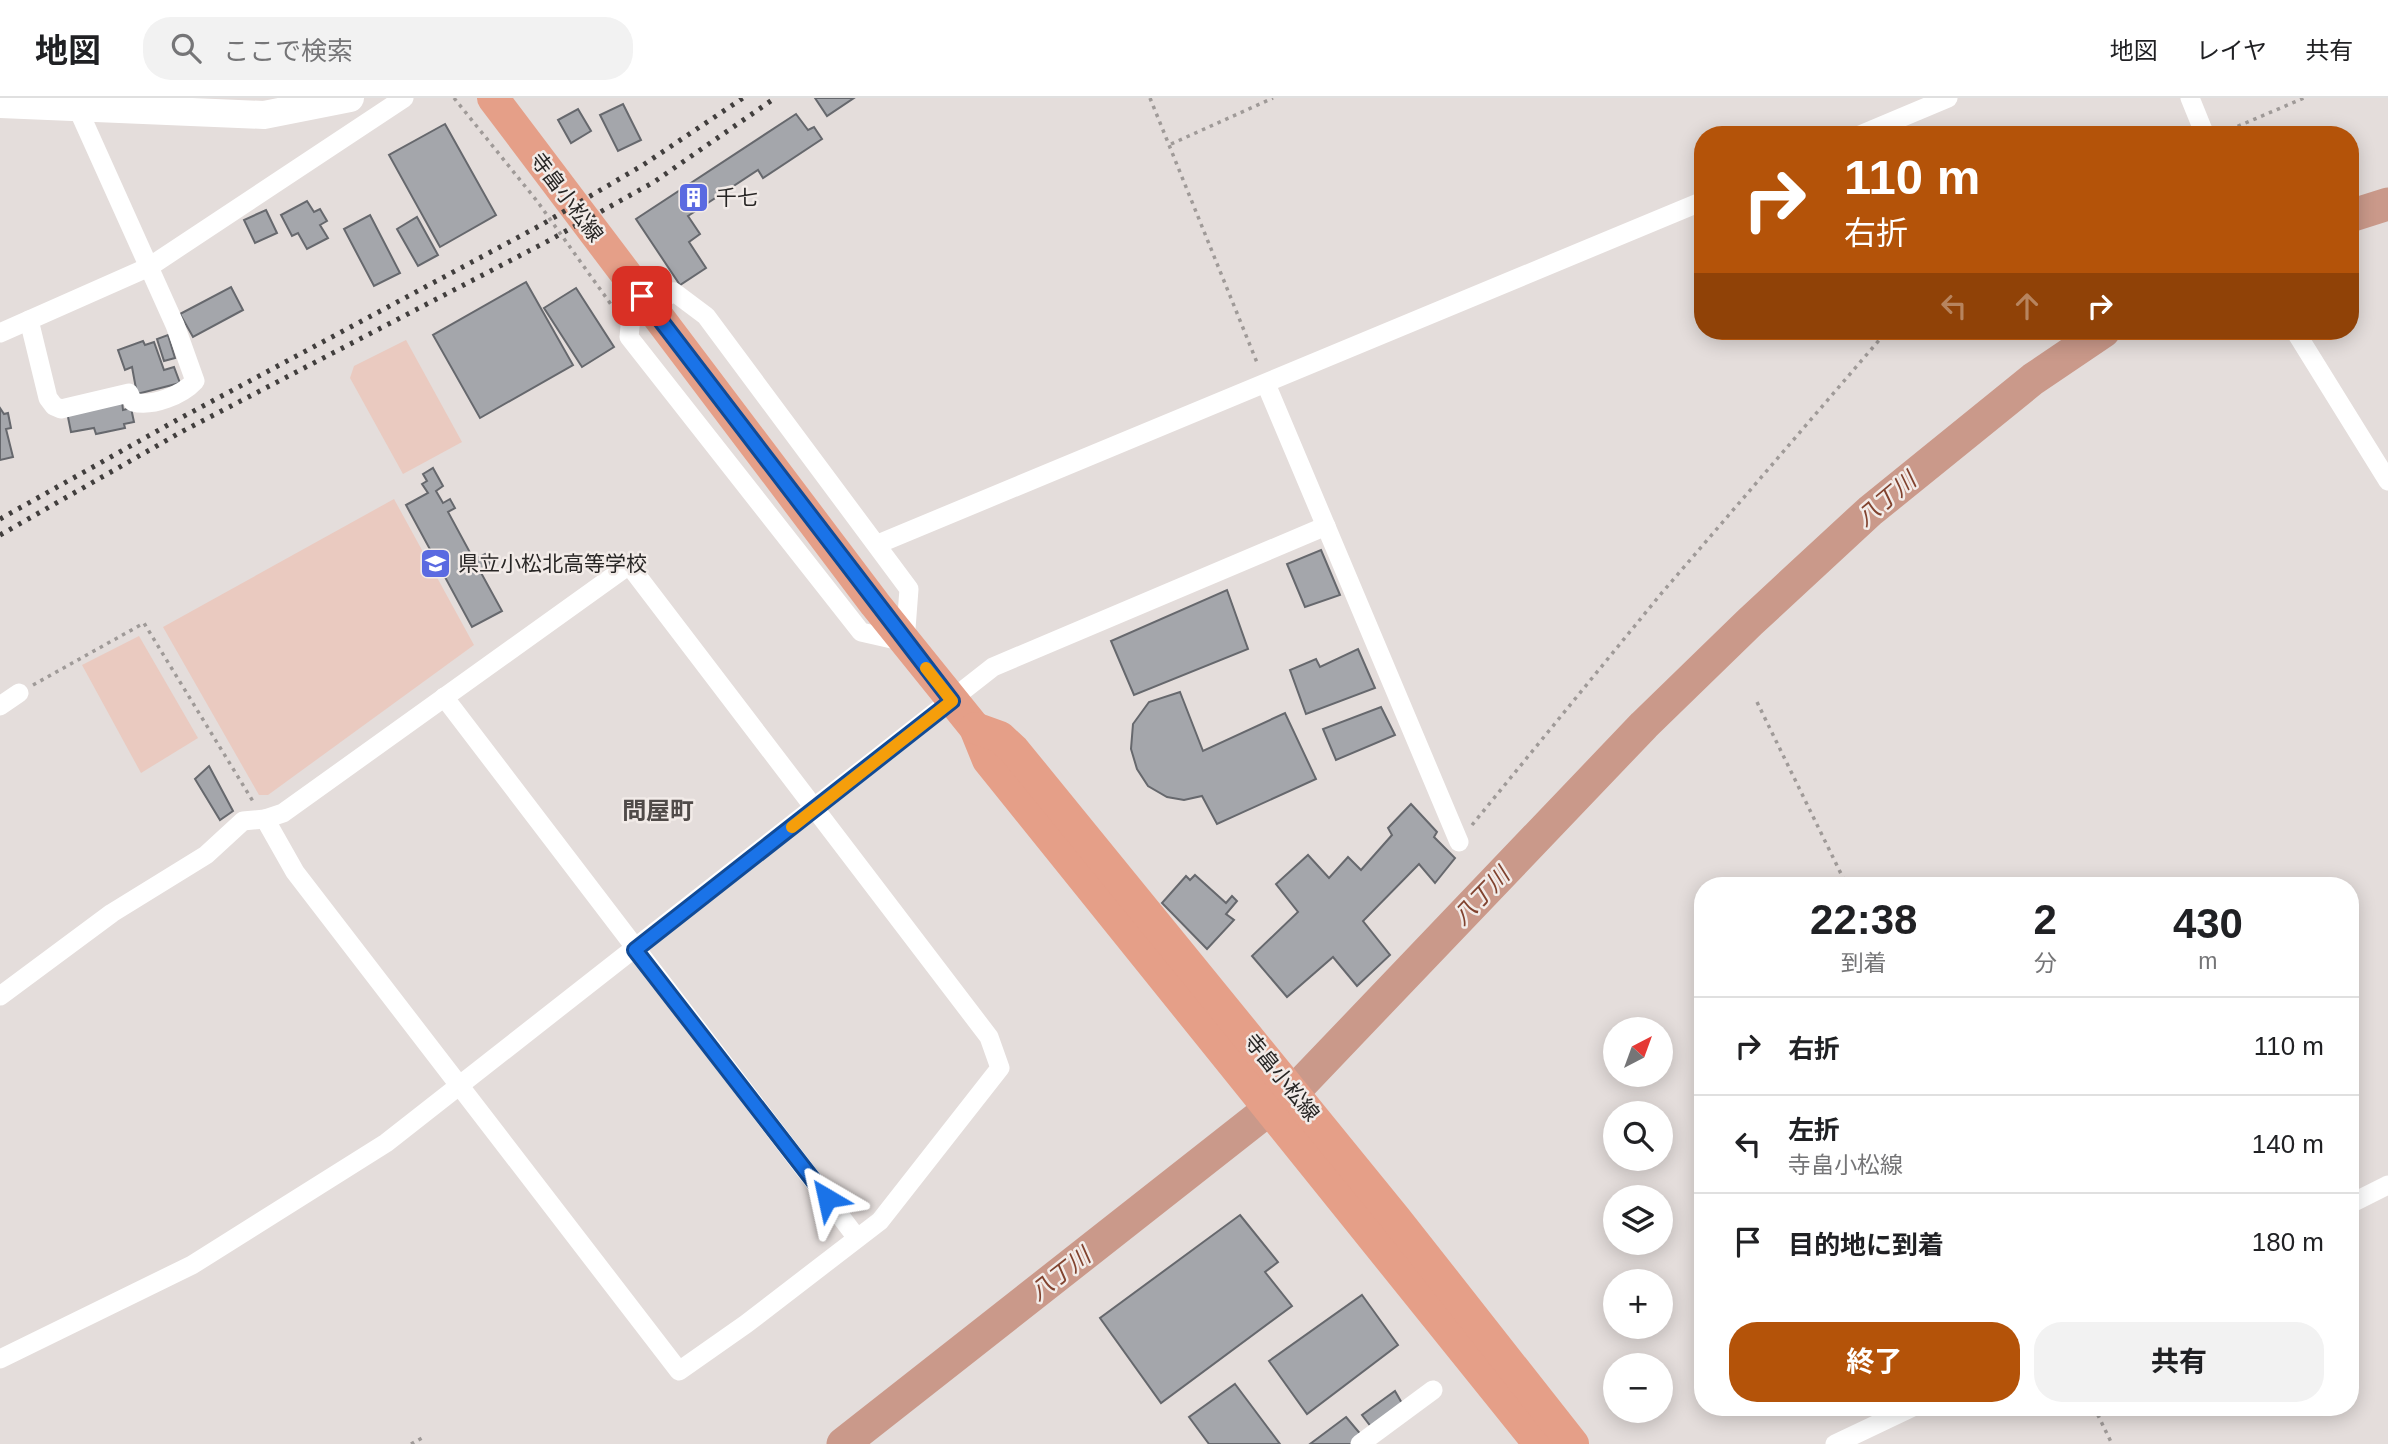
<!DOCTYPE html>
<html lang="ja">
<meta charset="utf-8">
<style>
body{margin:0;font-family:Helvetica,"Noto Sans JP",sans-serif;background:#f2f2f2;color:#202124;height:100vh;display:flex;flex-direction:column;font-size:26px;white-space:nowrap}
*{box-sizing:border-box;margin:0}
p{font-size:23px;color:#757577}
.icon{flex:none;width:38px;height:38px;fill:none;stroke:currentColor;stroke-width:2;stroke-linecap:round;stroke-linejoin:round}
.map{position:relative;flex:1;overflow:hidden}
.details{position:absolute;left:1694px;top:779px;width:665px;height:539px;display:flex;flex-direction:column;background:#fff;border-radius:28px;box-shadow:0 4px 18px #0003}
.details>*{flex:none}
.banner{position:absolute;left:1694px;top:28px;width:665px;height:214px;border-radius:28px;box-shadow:0 4px 18px #0003;background:#b45309;color:#fff;overflow:hidden}
.needle{width:46px;rotate:41deg}
.controls{position:absolute;left:1603px;top:919px;display:grid;gap:14px}
.controls a{display:grid;place-items:center;width:70px;height:70px;border-radius:50%;background:#fff;box-shadow:0 4px 18px #0003;font-size:35px}
.pin{position:absolute;display:grid;place-items:center;width:60px;height:60px;color:#fff;margin:-30px;border-radius:14px;box-shadow:0 4px 10px #0006}
.me{position:absolute;width:77px;margin:-38px;rotate:324deg;stroke-linejoin:round;filter:drop-shadow(0 0 5px #0008)}
.turn{display:flex;align-items:center;gap:24px;height:147px;padding:0 35px;font-size:32px}
.turn .icon{width:91px;height:91px;stroke-width:2.5}
.turn b{display:block;font-size:49px;line-height:60px}
.lanes{display:flex;align-items:center;height:66px;padding:0 35px;background:#0003;justify-content:center;gap:35px;direction:ltr}
.lanes .off{opacity:.35}
.eta{display:flex;justify-content:space-evenly;align-items:center;height:119px;text-align:center}
.eta b{font-size:42px;font-weight:700;line-height:49px}
.primary-button{display:flex;gap:14px;margin-top:auto;padding:14px 35px}
.primary-button a{flex:1;height:80px;border-radius:28px;background:#b45309;color:#fff;font-size:28px;font-weight:700;line-height:80px;text-align:center}
.primary-button a+a{background:#f2f2f2;color:#202124}
ul{padding:0;list-style:none}
li{display:flex;align-items:center;gap:21px;height:98px;padding:0 35px;border-top:2px solid #e0e0e0}
li div{flex:1}
li b{display:block;font-size:26px}
li em{font-style:normal}
header{display:flex;align-items:center;gap:42px;box-sizing:border-box;height:98px;padding:0 35px;background:#fff;border-bottom:2px solid #e0e0e0}
header strong{font-size:33px}
nav{display:flex;gap:38px;margin-inline-start:auto;font-size:24px}
.search{width:490px;height:63px;background:#f2f2f2;display:flex;align-items:center;gap:18px;box-sizing:border-box;padding:0 24px;border-radius:28px;color:#757577;font-size:26px}
.map>svg:first-child{display:block}
</style>
<header>
<strong>地図</strong>
<div class="search"><svg class="icon" aria-label="search" viewBox="0 0 24 24"><circle cx="10" cy="10" r="6"/><path d="M15 15l6 6"/></svg>ここで検索</div>
<nav><a>地図</a><a>レイヤ</a><a>共有</a></nav>
</header>
<div class="map">
<svg width="2388" height="1346" viewBox="0 0 2388 1346">
<rect width="100%" height="100%" fill="#e4dddb"/>
<!-- green -->
<g fill="#eacac0">
<polygon points="406,242 462,344 403,376 350,280 354,268"/>
<polygon points="394,401 474,547 268,697 259,697 163,529"/>
<polygon points="139,538 198,640 141,675 82,567"/>
</g>
<g fill="none" stroke-linecap="round" stroke-linejoin="round">
<!-- river -->
<g stroke="#ca998a" stroke-width="33">
<polyline points="2350,118 2388,106"/>
<polyline points="843,1346 1301,986 1644,627 1750,524 1870,413 2033,281 2104,233"/>
</g>
</g>
<!-- building -->
<g fill="#a4a6ab" stroke="#66686d" stroke-width="2">
<polygon points="815,0 854,0 827,18"/>
<polygon points="623,6 641,42 618,53 600,17"/>
<polygon points="578,11 591,33 571,45 558,22"/>
<polygon points="796,16 808,32 814,29 822,41 763,80 758,72 688,118 700,136 689,144 706,170 680,187 636,121"/>
<polygon points="445,26 496,117 440,149 389,57"/>
<polygon points="307,103 314,114 320,111 327,123 320,127 328,140 307,151 298,135 292,138 281,117"/>
<polygon points="266,112 277,135 255,145 244,122"/>
<polygon points="370,117 400,175 374,188 344,131"/>
<polygon points="417,119 438,157 418,168 397,131"/>
<polygon points="526,184 573,267 480,320 433,237"/>
<polygon points="231,189 243,212 193,239 180,216"/>
<polygon points="576,190 614,249 582,269 544,210"/>
<polygon points="168,237 175,260 164,263 157,241"/>
<polygon points="143,243 145,247 154,244 164,272 174,269 180,285 137,296 132,269 125,272 118,252"/>
<polygon points="122,303 123,312 131,310 134,324 124,326 125,330 96,336 94,330 71,334 67,314"/>
<polygon points="0,310 4,316 8,315 11,330 6,331 13,359 0,362"/>
<polygon points="433,370 443,388 436,393 443,405 450,401 455,410 448,414 474,462 485,456 491,467 480,473 502,513 472,529 406,407 428,395 422,386 427,383 423,376"/>
<polygon points="1321,452 1340,497 1305,509 1287,466"/>
<polygon points="1227,492 1248,551 1134,597 1111,543"/>
<polygon points="1358,551 1375,590 1306,616 1290,572 1316,561 1320,569"/>
<polygon points="1180,594 1203,653 1285,615 1316,681 1217,726 1202,698 1184,702 1167,699 1148,688 1137,671 1131,651 1133,626 1149,604"/>
<polygon points="1381,609 1395,637 1336,662 1323,631"/>
<polygon points="209,668 233,713 220,722 195,681"/>
<polygon points="1411,706 1437,734 1434,739 1455,760 1435,785 1419,766 1363,823 1390,857 1357,888 1333,859 1287,899 1252,858 1298,814 1276,786 1308,757 1329,780 1348,759 1361,772 1392,737 1388,730"/>
<polygon points="1195,777 1226,805 1232,798 1237,803 1226,816 1234,822 1207,851 1162,805 1186,778 1190,782"/>
<polygon points="1240,1117 1278,1164 1265,1174 1292,1208 1161,1305 1100,1220"/>
<polygon points="1362,1197 1398,1247 1307,1316 1269,1263"/>
<polygon points="1235,1286 1280,1346 1209,1346 1189,1319"/>
<polygon points="1395,1293 1403,1307 1372,1330 1362,1317"/>
<polygon points="1346,1319 1363,1339 1353,1346 1310,1346"/>
</g>
<g fill="none" stroke-linecap="round" stroke-linejoin="round">
<!-- path -->
<g stroke="#9f9a98" stroke-width="3.5" stroke-dasharray="3.5 5" stroke-linecap="butt">
<polyline points="454,0 537,103 615,212"/>
<polyline points="1150,0 1258,267"/>
<polyline points="2222,35 2304,0"/>
<polyline points="1171,46 1273,0"/>
<polyline points="33,587 144,525 254,705"/>
<polyline points="1757,604 1847,788"/>
<polyline points="1472,727 1660,497 1887,233"/>
<polyline points="2094,1309 2112,1346"/>
<polyline points="411,1346 422,1340"/>
</g>
<!-- minor -->
<g stroke="#fff" stroke-width="19">
<polyline points="2190,0 2205,37"/>
<polyline points="1860,37 1948,0"/>
<polygon points="674,194 706,218 909,491 905,544 861,534 629,239 631,219"/>
<path d="M29 222 48 300 54 308 61 311 129 295 133 304C153 309 182 297 195 283L175 227 77 9"/>
<polyline points="2295,233 2388,383"/>
<polyline points="0,235 149,169 404,0"/>
<polyline points="1266,286 1459,744"/>
<polyline points="878,446 1703,103"/>
<polygon points="629,467 989,939 1000,970 880,1123 746,1226 679,1273 295,774 265,721 283,715"/>
<polyline points="444,599 857,1140"/>
<polyline points="0,608 19,595"/>
<polyline points="0,898 112,815 206,757 243,723 265,721"/>
<polyline points="2350,1106 2388,1087"/>
<polyline points="0,1261 192,1167 386,1045 993,569 1326,428"/>
<polyline points="1360,1346 1433,1292"/>
<polyline points="1835,1346 1913,1309"/>
</g>
<!-- secondary -->
<polyline stroke="#fff" stroke-width="28" points="0,6 264,17 350,0"/>
<!-- primary -->
<g stroke="#e59f88" stroke-width="32">
<polyline points="493,0 875,506 975,630 988,662 1539,1346"/>
<polyline points="975,630 1000,639 1014,652 1396,1121 1573,1346"/>
</g>
<!-- rail -->
<g stroke="#413e3d" stroke-width="5" stroke-dasharray="3.5 7" stroke-linecap="butt">
<polyline points="0,421 175,323 541,127 643,67 743,0"/>
<polyline points="0,437 183,333 548,143 654,84 775,0"/>
</g>
</g>
<g fill="none" stroke-linecap="round" stroke-linejoin="round">
<defs>
<polyline id="route" points="642,198 952,603 635,852 827,1100"/>
</defs>
<!-- route casing -->
<use href="#route" stroke="#114b97" stroke-width="18"/>
<!-- route -->
<use href="#route" stroke="#1a73e8" stroke-width="12"/>
<!-- slow -->
<polyline stroke="#f59e0b" stroke-width="12" points="792,729 952,603 926,570"/>
</g>
<!-- icons -->
<defs>
<symbol id="building-square" viewBox="-11 -11 22 22"><rect x="-9" y="-9" width="18" height="18" rx="4" fill="#5a6ae1" stroke="#f2ebe8"/><path d="M-4-6H4V6H1V3H-1V6H-4ZM-2.5-4.3h1.7v1.8h-1.7ZM.8-4.3h1.7v1.8H.8ZM-2.5-1h1.7V.8h-1.7ZM.8-1h1.7V.8H.8Z" fill="#fff"/></symbol>
<symbol id="school-square" viewBox="-11 -11 22 22"><rect x="-9" y="-9" width="18" height="18" rx="4" fill="#5a6ae1" stroke="#f2ebe8"/><path d="M0-5L7-2L0 1L-7-2ZM-4 1L0 2.5L4 1V4Q0 6-4 4Z" fill="#fff"/></symbol>
</defs>
<g fill-rule="evenodd">
<use href="#building-square" x="676" y="82" width="35" height="35"/>
<use href="#school-square" x="418" y="448" width="35" height="35"/>
</g>
<g text-anchor="middle" dominant-baseline="central" stroke-width="5" stroke-linejoin="round" paint-order="stroke">
<!-- street labels -->
<g font-size="21" fill="#282625" stroke="#f2ebe8">
<text transform="translate(567 99) rotate(53)">寺畠小松線</text>
<text transform="translate(1282 979) rotate(51)">寺畠小松線</text>
</g>
<!-- poi labels -->
<g font-size="21" fill="#282625" stroke="#f2ebe8" text-anchor="start">
<text x="716" y="99">千七</text>
<text x="458" y="465">県立小松北高等学校</text>
</g>
<!-- water labels -->
<g font-size="23" font-style="italic" fill="#81422e" stroke="#f2ebe8">
<text transform="translate(1886 401) rotate(-40)">八丁川</text>
<text transform="translate(1481 798) rotate(-46)">八丁川</text>
<text transform="translate(1060 1176) rotate(-38)">八丁川</text>
</g>
<!-- quarter labels -->
<g font-size="24" font-weight="bold" fill="#504b49" stroke="#f2ebe8">
<text x="658" y="712">問屋町</text>
</g>
</g>
</svg>
<div class="controls">
<a><svg class="needle" viewBox="-14 -14 28 28"><path d="M0-13l5 13h-10z" fill="#e53935"/><path d="M0 13l5-13h-10z" fill="#757577"/></svg></a>
<a><svg class="icon" aria-label="search" viewBox="0 0 24 24"><circle cx="10" cy="10" r="6"/><path d="M15 15l6 6"/></svg></a>
<a><svg class="icon" aria-label="layers" viewBox="0 0 24 24"><path d="M12 4l9 5-9 5-9-5zM3 14l9 5 9-5"/></svg></a>
<a>+</a>
<a>−</a>
</div>
<div class="pin" style="left:642px;top:198px;background:#d93025"><svg class="icon" aria-label="arrive" viewBox="0 0 24 24"><path d="M6 21V4h12l-3 4 3 4H6"/></svg></div>
<svg class="me" style="left:827px;top:1100px" viewBox="-20 -20 40 40"><path d="M0-17L14 15 0 8-14 15z" fill="#1a73e8" stroke="#fff" stroke-width="4"/></svg>
<div class="banner">
<div class="turn"><svg class="icon" aria-label="right" viewBox="0 0 24 24"><path d="M7 20v-9h11M14 6l5 5-5 5"/></svg><div><b>110 m</b>右折</div></div>
<div class="lanes"><svg class="icon off" aria-label="left" viewBox="0 0 24 24"><path d="M17 20v-9H6M10 6l-5 5 5 5"/></svg><svg class="icon off" aria-label="ahead" viewBox="0 0 24 24"><path d="M12 20V5M6 11l6-6 6 6"/></svg><svg class="icon" aria-label="right" viewBox="0 0 24 24"><path d="M7 20v-9h11M14 6l5 5-5 5"/></svg></div>
</div>
<section class="details">
<div class="eta">
<div><b>22:38</b><p>到着</p></div>
<div><b>2</b><p>分</p></div>
<div><b>430</b><p>m</p></div>
</div>
<ul>
<li><svg class="icon" aria-label="right" viewBox="0 0 24 24"><path d="M7 20v-9h11M14 6l5 5-5 5"/></svg><div><b>右折</b></div><em>110 m</em></li>
<li><svg class="icon" aria-label="left" viewBox="0 0 24 24"><path d="M17 20v-9H6M10 6l-5 5 5 5"/></svg><div><b>左折</b><p>寺畠小松線</p></div><em>140 m</em></li>
<li><svg class="icon" aria-label="arrive" viewBox="0 0 24 24"><path d="M6 21V4h12l-3 4 3 4H6"/></svg><div><b>目的地に到着</b></div><em>180 m</em></li>
</ul>
<div class="primary-button"><a>終了</a><a>共有</a></div>
</section>
</div>
